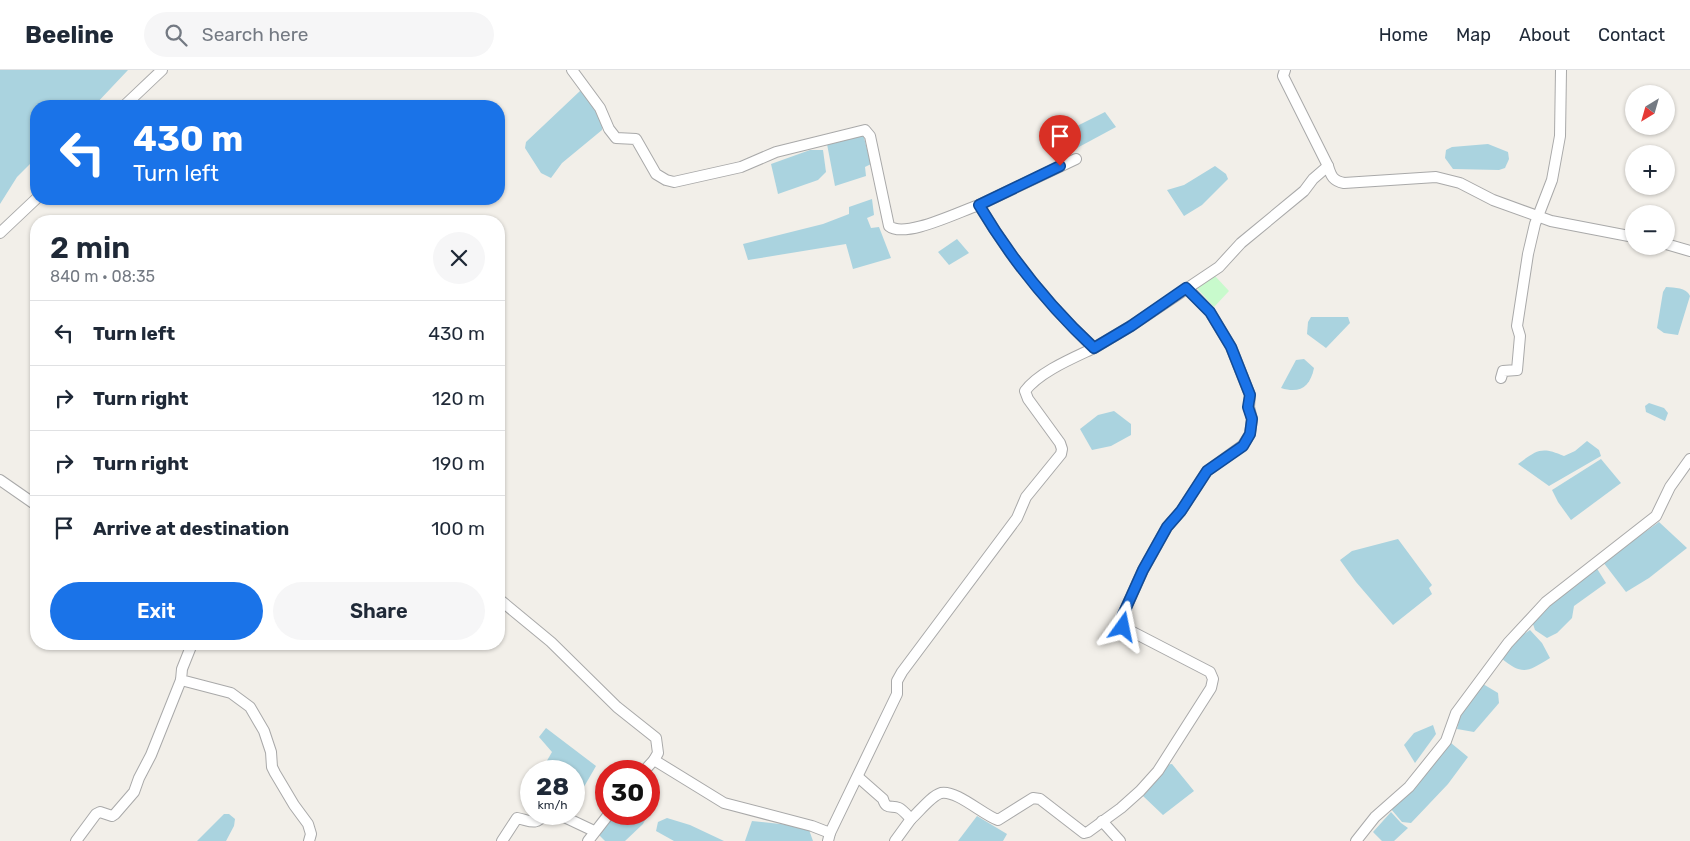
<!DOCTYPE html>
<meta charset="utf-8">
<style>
body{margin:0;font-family:Rubik,sans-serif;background:#f6f6f7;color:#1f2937;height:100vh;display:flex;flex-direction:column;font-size:19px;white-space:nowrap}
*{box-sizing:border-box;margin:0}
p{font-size:16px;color:#747a83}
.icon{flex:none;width:28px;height:28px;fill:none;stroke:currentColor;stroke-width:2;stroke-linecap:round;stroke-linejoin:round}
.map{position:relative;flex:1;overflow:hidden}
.details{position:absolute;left:30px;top:145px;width:475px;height:435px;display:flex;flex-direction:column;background:#fff;border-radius:20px;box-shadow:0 1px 4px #0004}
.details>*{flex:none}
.top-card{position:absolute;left:30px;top:30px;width:475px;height:105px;border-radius:20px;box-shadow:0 1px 4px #0004;background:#1a73e8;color:#fff;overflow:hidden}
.needle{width:32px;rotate:217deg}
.fabs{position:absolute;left:1625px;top:15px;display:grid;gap:10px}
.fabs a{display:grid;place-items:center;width:50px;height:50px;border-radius:50%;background:#fff;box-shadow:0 1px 4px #0004;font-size:25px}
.speed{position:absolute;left:520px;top:690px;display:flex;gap:10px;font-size:25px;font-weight:700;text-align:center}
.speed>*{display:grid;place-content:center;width:65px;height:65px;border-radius:50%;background:#fff;box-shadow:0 1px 4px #0004;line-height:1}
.speed small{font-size:12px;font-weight:400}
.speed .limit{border:8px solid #d22;background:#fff;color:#111}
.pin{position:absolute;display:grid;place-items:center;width:42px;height:42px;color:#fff;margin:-51px -21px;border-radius:50% 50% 50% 0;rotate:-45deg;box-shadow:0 0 5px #0007}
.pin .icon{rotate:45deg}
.me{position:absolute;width:55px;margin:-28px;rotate:12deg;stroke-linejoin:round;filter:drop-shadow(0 0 4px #0008)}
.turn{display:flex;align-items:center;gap:18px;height:105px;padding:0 20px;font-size:22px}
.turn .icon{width:65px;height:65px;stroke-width:2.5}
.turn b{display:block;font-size:35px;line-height:42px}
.round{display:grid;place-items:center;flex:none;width:52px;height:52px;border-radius:26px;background:#f6f6f7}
.headline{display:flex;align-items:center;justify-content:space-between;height:85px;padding:0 20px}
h1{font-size:30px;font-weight:600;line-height:38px}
.action{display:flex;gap:10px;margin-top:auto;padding:10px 20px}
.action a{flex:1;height:58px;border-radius:30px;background:#1a73e8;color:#fff;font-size:20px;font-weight:600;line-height:58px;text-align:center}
.action a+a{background:#f6f6f7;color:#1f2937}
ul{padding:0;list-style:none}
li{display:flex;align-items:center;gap:15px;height:65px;padding:0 20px;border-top:1px solid #e0e1e3}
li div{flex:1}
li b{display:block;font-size:19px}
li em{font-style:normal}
header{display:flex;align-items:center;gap:30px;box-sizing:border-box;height:70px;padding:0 25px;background:#fff;border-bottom:1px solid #e0e1e3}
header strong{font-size:24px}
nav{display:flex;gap:28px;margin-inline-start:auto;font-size:18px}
.search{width:350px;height:45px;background:#f6f6f7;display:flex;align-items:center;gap:12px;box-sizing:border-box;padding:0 18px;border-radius:28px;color:#747a83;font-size:19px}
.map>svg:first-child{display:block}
</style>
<header>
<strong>Beeline</strong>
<div class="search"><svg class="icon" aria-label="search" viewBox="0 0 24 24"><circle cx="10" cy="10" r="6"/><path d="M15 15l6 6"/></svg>Search here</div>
<nav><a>Home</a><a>Map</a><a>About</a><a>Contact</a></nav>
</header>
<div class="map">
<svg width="1690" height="771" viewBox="0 0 1690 771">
<rect width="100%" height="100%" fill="#f2efe9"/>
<!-- park -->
<polygon fill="#c8facc" points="1215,206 1229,221 1214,237 1195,216"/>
<!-- water -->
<g fill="#aad3df">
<polygon points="0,0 128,0 94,36 36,36 36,88 17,107 0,134"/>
<polygon points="580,21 588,24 603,55 602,60 562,93 551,108 541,103 525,78 526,72"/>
<polygon points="1105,42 1116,57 1077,78 1069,69 1067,61"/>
<polygon points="863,64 871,94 865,97 866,106 835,116 827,74"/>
<polygon points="1488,74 1508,82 1509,89 1505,98 1499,100 1453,99 1445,88 1446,80 1452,77"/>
<polygon points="810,80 823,80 826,102 818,110 778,124 771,94"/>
<polygon points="1215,96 1226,104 1228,109 1202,135 1184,146 1167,120 1184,115"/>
<polygon points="872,129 874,145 867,148 871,158 879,157 891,188 853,199 846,174 748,190 743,174 823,154 849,144 849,137"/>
<polygon points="957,169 969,183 949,195 938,182"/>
<path d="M1666 217C1675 218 1686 217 1690 226L1678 265 1664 263 1657 258 1663 222Z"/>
<polygon points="1311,247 1348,247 1350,253 1326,278 1307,264 1308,252"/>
<path d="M1304 289 1314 298C1310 317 1300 324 1281 318L1296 290Z"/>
<polygon points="1649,333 1664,338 1668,343 1665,351 1646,342 1645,336"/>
<polygon points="1114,341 1131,354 1131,365 1111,376 1092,380 1080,359 1098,345"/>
<path d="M1587 371 1599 380 1601 386 1549 416 1518 394C1537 380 1541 376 1564 386L1575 381Z"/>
<polygon points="1601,389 1621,413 1571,450 1558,432 1552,420"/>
<polygon points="1659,452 1687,478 1649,508 1626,522 1603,492"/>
<polygon points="1398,469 1432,515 1429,518 1432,524 1393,555 1356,512 1340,490 1352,481"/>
<polygon points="1596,497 1606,513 1574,536 1572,548 1557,563 1547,568 1535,560 1532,551 1552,530"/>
<path d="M1530 560 1542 573 1550 588C1527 602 1523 606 1501 588L1508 575Z"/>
<polygon points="1483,614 1498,623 1499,633 1474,662 1457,659 1460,646"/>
<polygon points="1433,655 1436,664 1415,693 1404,675 1414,663"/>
<polygon points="546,658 596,696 581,722 574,719 574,701 541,701 552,682 539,667"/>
<polygon points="1451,673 1468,687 1448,714 1411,753 1402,752 1391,739 1411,721"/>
<polygon points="1172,694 1194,721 1163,745 1143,726 1164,702 1163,695"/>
<polygon points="1391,742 1401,753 1408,758 1394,771 1382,771 1373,762"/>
<polygon points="224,744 229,744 235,749 234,756 226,771 197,771"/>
<polygon points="615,744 648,744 643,754 625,771 605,771 597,763"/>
<polygon points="977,746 1007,764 1003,771 958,771"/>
<polygon points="667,748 690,755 724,771 674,771 656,761 658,752"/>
<polygon points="752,751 808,757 813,771 745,771"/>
</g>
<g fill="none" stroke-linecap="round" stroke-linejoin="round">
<defs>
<g id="minor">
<path d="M572 0 600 38 609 59 616 68 636 69 656 104 666 110 674 112 741 97 776 82 865 60 870 66 889 156C905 169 960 141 979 135"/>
<polyline points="1285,0 1283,6 1328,96"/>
<polyline points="124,36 162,0"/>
<path d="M1076 89 979 135C1010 187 1050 237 1094 278L1131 256 1219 197 1241 173 1304 121 1313 109 1328 96C1331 106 1333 111 1344 113L1436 107 1460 113 1493 130 1551 151 1634 167"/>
<polyline points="0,163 36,129"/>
<polyline points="1666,174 1690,181"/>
<polyline points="1501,308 1503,301 1517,300 1520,266 1517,256 1528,184 1535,154 1552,110 1560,66 1561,0"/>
<polyline points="0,410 36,435"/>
<polyline points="499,529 551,572 617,637 656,668 658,683 654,690"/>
<polyline points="192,574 182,599 181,610 231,623 250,637 264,661 271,682 272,697 275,703 294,735 308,754 311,764 309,771"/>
<polyline points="644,701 654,690 724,733 812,756 830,763"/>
<path d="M858 707 883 729C886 740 891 735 899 738 903 740 908 746 911 749 919 742 931 726 941 723 957 720 983 745 998 750L1033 728 1040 729 1084 763 1088 762 1121 738 1140 721 1158 701 1211 618 1213 609 1210 602 1123 557 1121 549 1143 500 1167 457 1181 441 1207 401 1243 375 1250 364 1252 349 1249 337 1250 325 1231 277 1210 242 1187 218"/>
<polyline points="558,744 594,761"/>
<polyline points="1102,751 1120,771"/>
<polyline points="76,771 96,744 100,742 112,746 115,744 134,722 139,708 151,685 181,610"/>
<path d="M502 771 517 748C531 751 536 756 545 744"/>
<polyline points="588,771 609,744"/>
<path d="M828 771 830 763 897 624V611L902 602 1017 448 1026 427 1061 384 1062 379 1060 373 1028 329 1025 321C1039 302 1073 288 1094 278"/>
<polyline points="895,771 911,749"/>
<polyline points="1356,771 1375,747 1409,717 1446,671 1456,643 1508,573 1546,532 1656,446 1670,417 1690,389"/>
</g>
</defs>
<!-- minor casing -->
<use href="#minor" stroke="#a9a9a9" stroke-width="12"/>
<!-- minor -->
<use href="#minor" stroke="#fff" stroke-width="10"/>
</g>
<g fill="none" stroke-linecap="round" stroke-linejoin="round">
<defs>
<path id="route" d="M1060 96 979 135C1010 187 1050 237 1094 278L1131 256 1186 218 1210 242 1231 277 1250 325 1248 337 1252 349 1250 364 1243 376 1207 401 1181 441 1167 457 1143 500 1121 549 1123 557"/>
</defs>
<!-- route casing -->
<use href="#route" stroke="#114b97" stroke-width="12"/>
<!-- route -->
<use href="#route" stroke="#1a73e8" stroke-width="9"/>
</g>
</svg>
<div class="fabs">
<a><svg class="needle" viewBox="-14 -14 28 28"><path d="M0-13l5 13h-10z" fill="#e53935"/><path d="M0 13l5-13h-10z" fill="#747a83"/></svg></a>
<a>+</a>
<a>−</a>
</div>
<div class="speed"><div>28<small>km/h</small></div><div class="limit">30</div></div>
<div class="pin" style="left:1060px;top:96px;background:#d93025"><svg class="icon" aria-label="arrive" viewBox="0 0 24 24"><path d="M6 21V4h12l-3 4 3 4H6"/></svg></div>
<svg class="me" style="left:1123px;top:557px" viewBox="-20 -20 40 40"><path d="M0-17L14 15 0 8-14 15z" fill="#1a73e8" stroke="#fff" stroke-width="4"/></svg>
<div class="top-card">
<div class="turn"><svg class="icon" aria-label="left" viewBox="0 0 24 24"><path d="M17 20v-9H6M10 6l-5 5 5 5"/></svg><div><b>430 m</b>Turn left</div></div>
</div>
<section class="details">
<div class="headline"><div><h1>2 min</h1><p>840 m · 08:35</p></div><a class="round"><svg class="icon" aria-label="close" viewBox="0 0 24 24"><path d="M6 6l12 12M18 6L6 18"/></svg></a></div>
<ul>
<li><svg class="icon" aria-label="left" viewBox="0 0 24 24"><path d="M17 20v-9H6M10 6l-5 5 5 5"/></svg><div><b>Turn left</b></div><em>430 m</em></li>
<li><svg class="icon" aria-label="right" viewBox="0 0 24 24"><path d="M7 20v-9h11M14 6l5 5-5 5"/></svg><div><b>Turn right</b></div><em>120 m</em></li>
<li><svg class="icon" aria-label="right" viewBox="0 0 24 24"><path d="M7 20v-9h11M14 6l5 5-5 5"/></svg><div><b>Turn right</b></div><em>190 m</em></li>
<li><svg class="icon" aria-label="arrive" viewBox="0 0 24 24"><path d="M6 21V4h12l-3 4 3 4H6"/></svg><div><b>Arrive at destination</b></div><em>100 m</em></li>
</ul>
<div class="action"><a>Exit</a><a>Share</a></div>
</section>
</div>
